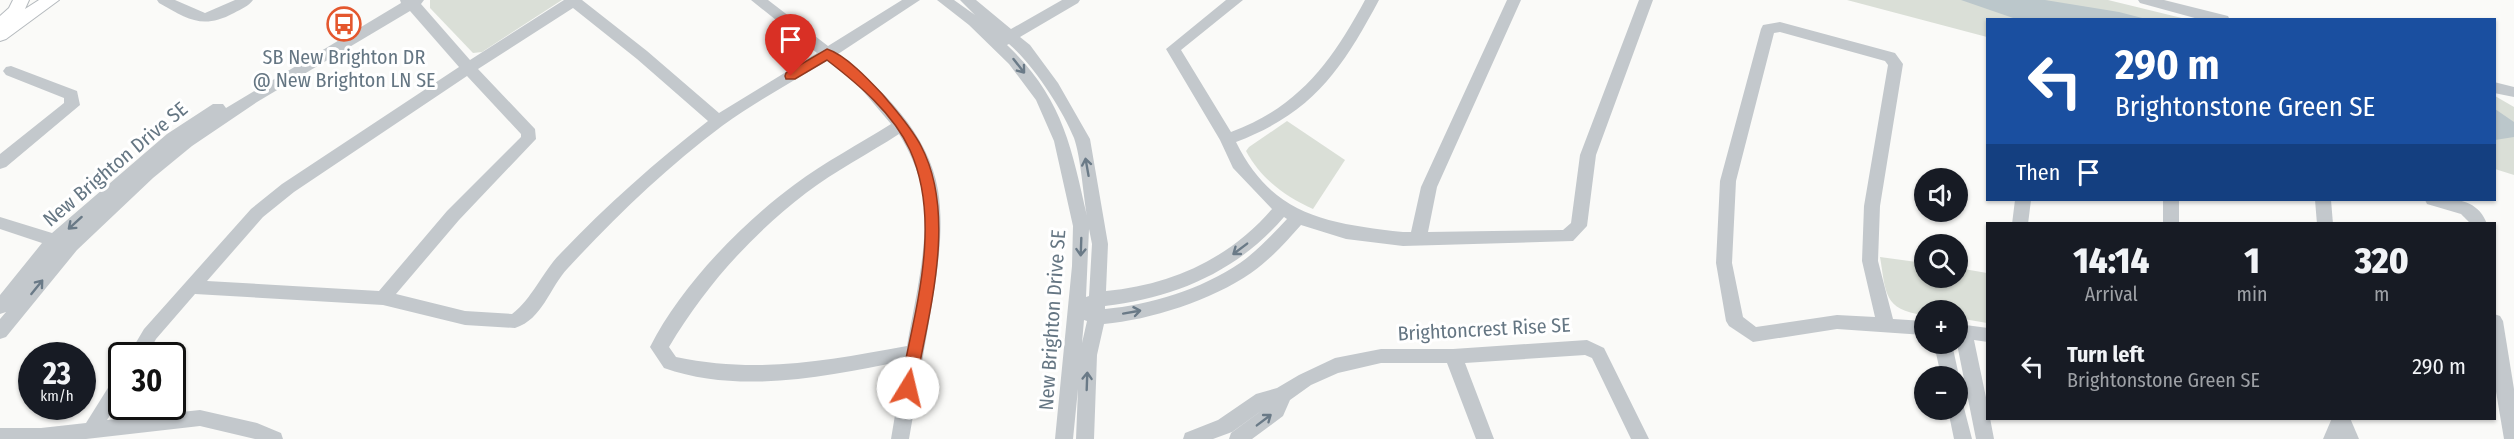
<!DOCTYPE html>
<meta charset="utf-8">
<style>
body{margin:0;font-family:"Fira Sans Condensed",sans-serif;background:#20242c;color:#f1f3f6;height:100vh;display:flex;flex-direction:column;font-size:22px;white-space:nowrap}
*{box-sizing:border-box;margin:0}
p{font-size:20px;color:#9ea1a6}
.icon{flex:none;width:33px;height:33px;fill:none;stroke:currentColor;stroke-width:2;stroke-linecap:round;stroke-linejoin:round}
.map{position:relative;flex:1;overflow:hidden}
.details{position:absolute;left:1986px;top:222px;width:510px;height:198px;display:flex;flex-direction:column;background:#171b24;border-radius:0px;box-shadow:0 2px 4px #0004}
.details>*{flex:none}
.hud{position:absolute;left:1986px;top:18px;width:510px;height:183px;border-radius:0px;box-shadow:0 2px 4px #0004;background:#1a4fa0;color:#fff;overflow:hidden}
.buttons{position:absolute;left:1914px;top:168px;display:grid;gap:12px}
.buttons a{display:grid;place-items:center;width:54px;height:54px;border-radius:50%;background:#171b24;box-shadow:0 2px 4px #0004;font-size:30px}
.speed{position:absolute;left:18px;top:342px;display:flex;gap:12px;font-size:30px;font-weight:700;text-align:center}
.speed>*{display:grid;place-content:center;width:78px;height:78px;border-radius:50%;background:#171b24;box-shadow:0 2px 4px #0004;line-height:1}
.speed small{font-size:15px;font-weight:400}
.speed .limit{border:3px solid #111;border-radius:9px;background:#fff;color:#111}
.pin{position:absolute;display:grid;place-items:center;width:51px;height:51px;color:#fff;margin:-62px -26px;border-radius:50% 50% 50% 0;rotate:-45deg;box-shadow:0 0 6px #0007}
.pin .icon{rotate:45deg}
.me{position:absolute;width:66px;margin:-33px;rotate:9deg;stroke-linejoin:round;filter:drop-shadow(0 0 4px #0008)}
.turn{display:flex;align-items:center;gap:21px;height:126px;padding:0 30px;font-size:27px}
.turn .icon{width:78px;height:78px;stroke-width:2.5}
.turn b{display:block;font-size:42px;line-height:51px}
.then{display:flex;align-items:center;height:57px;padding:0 30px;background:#0003;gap:12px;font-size:22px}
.eta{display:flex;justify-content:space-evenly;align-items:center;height:102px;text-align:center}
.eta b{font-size:36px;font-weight:800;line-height:42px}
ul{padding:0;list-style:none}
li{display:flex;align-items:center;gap:18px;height:84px;padding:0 30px}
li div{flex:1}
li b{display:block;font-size:22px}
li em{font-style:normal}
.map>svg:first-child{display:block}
</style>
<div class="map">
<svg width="2514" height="439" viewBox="0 0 2514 439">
<rect width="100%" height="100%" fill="#fafaf8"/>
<!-- green -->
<g fill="#dadfd7">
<polygon points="430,0 562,0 482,52 473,53 430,8"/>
<polygon points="1847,0 2108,0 2186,19 1988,20 1987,37"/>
<polygon points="2495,96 2514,107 2514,175 2495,169"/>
<path d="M1287 121 1345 160 1313 209C1285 196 1261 179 1246 151L1249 147Z"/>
<path d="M1880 257 1924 263V278H1958V268L1987 273V323L1958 318V310H1924V315C1883 310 1886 292 1880 257Z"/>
</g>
<!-- water -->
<g fill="#bbc7cb">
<polygon points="1961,0 2045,0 2119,12 2146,19 2016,19"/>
<polygon points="2495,109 2514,122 2514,137 2495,140"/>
</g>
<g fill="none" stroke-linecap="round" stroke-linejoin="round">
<defs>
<polygon id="major" points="13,0 29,0 25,9 39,0 59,0 6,39 0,41 0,16 9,8"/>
</defs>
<!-- major casing -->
<use href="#major" stroke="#b5babe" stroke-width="2"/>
<!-- minor -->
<g fill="#c3c8cc" fill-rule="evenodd">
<path d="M157 0H175L205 13 235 0H253C249 6 241 9 234 13 202 30 188 19 159 3Z"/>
<path d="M400 0H424L421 4 470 60 564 0H582L647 51 719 113 817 53 751 0H768L828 46 902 0H920L838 54C881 87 929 134 938 190 945 233 936 280 929 322 922 361 916 400 909 439H891L904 361C827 376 741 395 664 368L650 347C680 287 741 224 794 185 825 162 859 144 891 124L857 84 827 61C792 82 755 102 722 126 666 168 616 216 568 268 549 288 543 319 515 328L465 325 383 305 195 294 156 339 147 356H128L144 329 251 209 282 184 459 67 410 11 257 102 192 146 153 178 77 250 6 337 0 339V319L6 312 0 314V295L42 243 0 229V217L52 233 167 134 213 104H223L226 108 401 3ZM573 8 637 59 708 121C654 163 608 204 561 253 542 272 533 298 512 314L465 311 396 294 459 220 536 139 535 129 478 69ZM467 76 521 134V137L447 211 379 291 207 281 263 217 294 192ZM899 134C909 150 918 170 922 189 931 238 915 298 907 346 825 361 758 374 676 357L669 347C704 288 750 236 806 193 835 171 868 154 899 134Z"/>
<path d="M937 0H954L975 15 960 0H976L1011 29 1062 0H1080L1078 3 1020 37 1030 45 1058 83 1090 139 1108 244 1106 291C1171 285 1229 259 1272 209L1233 168 1220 140 1166 49 1226 0H1243L1181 50 1231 132C1299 107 1332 61 1365 0H1379C1342 69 1313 113 1236 142 1273 217 1328 223 1403 232H1411L1421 187 1507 0H1521L1437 187 1428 232 1563 230 1571 223 1580 155 1639 0H1653L1596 155 1587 226 1573 241 1403 246 1346 239 1301 225C1286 242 1270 260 1251 273 1212 300 1150 320 1104 324L1097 355 1094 439H1076L1078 389 1073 439H1055L1072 266 1073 226 1054 141 1036 100 1009 64 969 25ZM1009 44C1032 63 1063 110 1074 138 1081 158 1083 194 1087 216 1071 145 1062 97 1007 45ZM1284 217 1287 219C1272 235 1257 251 1240 263 1202 289 1150 305 1105 309V306C1175 298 1238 271 1284 217ZM1089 229 1092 244 1089 296 1086 297ZM1084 320 1087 321 1082 343Z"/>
<polygon points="2138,0 2164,0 2228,16 2230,20 2202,20 2140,3"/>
<path d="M1780 22 1895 53 1903 64 1880 206 1878 261 1893 319 1924 321V335L1837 329 1753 342 1729 326 1726 321 1716 263 1720 181 1761 29 1763 25ZM1780 32 1885 61 1888 65 1864 206 1862 261 1875 317 1837 315 1756 327 1743 317 1732 263 1736 181 1774 33Z"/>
<polygon points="11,66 77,91 80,105 6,167 0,169 0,154 64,103 64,98 6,75 3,71 6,67"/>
<polygon points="2494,82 2514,87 2514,97 2494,93"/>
<polygon points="2015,200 2031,200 2028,224 2012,224"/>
<rect x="2163" y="200" width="16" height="24"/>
<polygon points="2315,200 2331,200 2333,224 2317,224"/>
<path d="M2425 200C2448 197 2478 197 2487 224H2471L2461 214 2427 204Z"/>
<polygon points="2494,314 2500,316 2503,321 2514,389 2514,439 2504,439 2494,380"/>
<polygon points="1958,324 1988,328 1988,342 1974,340 1988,407 1988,418 1990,418 1994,439 1976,439 1957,344"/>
<polygon points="1587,340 1604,348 1649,439 1631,439 1592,358 1585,355 1465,363 1494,439 1476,439 1447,363 1381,363 1338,373 1311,385 1290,400 1283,416 1252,439 1229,439 1231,433 1268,406 1232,432 1213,439 1183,439 1185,433 1218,420 1256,394 1277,388 1299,375 1335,358 1381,349 1453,349"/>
<polygon points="1934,344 1952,344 1959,376 1958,379 1958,376 1941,376"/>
<polygon points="122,372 122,397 107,420 200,410 257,423 281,433 283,439 255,439 200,426 86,439 0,439 0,428 41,428 86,423 116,375"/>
<polygon points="1958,402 1963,404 1972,439 1954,439 1948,410 1958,410"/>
<polygon points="2332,418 2350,418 2359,439 2323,439"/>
</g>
<!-- major -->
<use href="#major" fill="#fff" fill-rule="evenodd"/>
</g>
<!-- one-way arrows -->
<defs><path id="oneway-shaft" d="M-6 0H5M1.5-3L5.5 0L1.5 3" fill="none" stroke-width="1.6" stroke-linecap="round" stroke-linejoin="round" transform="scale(1.5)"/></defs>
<g stroke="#6a7a87">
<use href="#oneway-shaft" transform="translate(1019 66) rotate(52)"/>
<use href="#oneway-shaft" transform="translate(1087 167) rotate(-100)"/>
<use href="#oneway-shaft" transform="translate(75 223) rotate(138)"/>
<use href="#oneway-shaft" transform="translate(1081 247) rotate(92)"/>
<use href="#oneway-shaft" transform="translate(1240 249) rotate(143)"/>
<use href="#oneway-shaft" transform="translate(37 287) rotate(-51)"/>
<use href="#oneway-shaft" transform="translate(1132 312) rotate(-10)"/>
<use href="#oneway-shaft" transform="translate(1087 381) rotate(-88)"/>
<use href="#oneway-shaft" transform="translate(1264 420) rotate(-37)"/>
</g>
<!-- route -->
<path fill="#e4572e" stroke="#94391e" stroke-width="1.5" d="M827 49C846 55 870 81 883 95 897 112 911 127 921 146 958 216 928 315 915 388L913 393 908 395 902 393 900 388C914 313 943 224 910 150 893 113 858 84 827 60L795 79H786L785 76 786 73Z"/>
<!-- icons -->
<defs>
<symbol id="bus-ring" viewBox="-11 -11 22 22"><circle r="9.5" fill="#fff" stroke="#e4572e" stroke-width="1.5"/><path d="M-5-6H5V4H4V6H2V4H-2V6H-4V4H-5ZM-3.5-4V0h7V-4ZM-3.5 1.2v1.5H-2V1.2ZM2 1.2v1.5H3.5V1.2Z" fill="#e4572e"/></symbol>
</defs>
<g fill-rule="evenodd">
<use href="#bus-ring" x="325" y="5" width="38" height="38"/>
</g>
<g text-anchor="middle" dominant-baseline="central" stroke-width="6" stroke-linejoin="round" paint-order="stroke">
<!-- poi labels -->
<g font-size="20" fill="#657683" stroke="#fff">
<text x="344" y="57">SB New Brighton DR<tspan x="344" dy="23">@ New Brighton LN SE</tspan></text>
</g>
<!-- street labels -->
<g font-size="20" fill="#657683" stroke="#fff">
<text transform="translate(115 164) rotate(-40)">New Brighton Drive SE</text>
<text transform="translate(1052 320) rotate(-86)">New Brighton Drive SE</text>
<text transform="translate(1484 329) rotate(-3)">Brightoncrest Rise SE</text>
</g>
</g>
</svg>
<div class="buttons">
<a><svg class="icon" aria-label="sound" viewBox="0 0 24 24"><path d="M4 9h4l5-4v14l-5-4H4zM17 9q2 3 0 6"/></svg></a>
<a><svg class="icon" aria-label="search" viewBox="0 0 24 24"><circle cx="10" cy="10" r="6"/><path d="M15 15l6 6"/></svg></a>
<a>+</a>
<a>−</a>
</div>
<div class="speed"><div>23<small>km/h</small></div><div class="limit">30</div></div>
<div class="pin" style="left:791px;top:76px;background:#d93025"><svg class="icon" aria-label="arrive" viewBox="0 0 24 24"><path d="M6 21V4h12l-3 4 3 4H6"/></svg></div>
<svg class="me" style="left:908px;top:388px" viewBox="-20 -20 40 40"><circle r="19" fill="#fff"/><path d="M0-13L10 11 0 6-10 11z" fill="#e4572e"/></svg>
<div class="hud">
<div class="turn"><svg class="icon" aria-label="left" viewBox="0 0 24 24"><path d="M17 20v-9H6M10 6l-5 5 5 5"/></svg><div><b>290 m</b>Brightonstone Green SE</div></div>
<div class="then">Then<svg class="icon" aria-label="arrive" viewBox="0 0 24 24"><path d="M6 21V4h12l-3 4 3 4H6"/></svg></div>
</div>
<section class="details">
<div class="eta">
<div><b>14:14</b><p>Arrival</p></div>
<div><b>1</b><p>min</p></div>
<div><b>320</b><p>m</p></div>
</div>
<ul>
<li><svg class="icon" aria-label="left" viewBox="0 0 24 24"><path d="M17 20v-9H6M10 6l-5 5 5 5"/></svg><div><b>Turn left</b><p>Brightonstone Green SE</p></div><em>290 m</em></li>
</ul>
</section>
</div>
